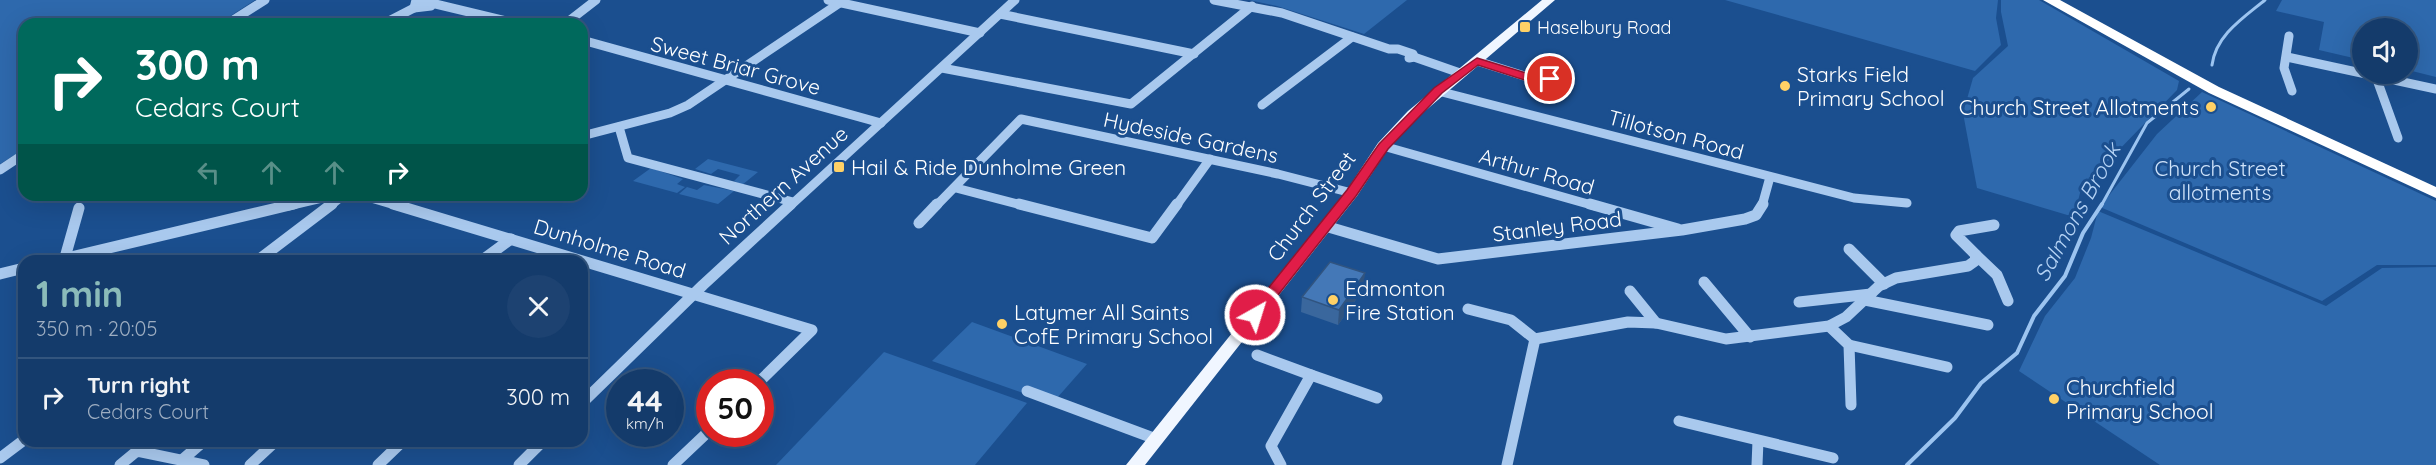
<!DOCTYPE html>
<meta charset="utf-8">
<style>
body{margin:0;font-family:Quicksand,sans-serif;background:#1d4271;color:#f1f3f6;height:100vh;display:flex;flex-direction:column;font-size:22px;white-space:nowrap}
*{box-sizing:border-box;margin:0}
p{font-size:20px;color:#9dadc1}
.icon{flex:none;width:33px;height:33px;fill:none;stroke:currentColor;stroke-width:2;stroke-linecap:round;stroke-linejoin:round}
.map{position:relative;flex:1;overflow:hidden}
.drawer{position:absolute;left:18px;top:255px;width:570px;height:192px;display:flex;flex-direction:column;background:#143b6b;border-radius:18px;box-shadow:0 6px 24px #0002,0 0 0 2px #33557e}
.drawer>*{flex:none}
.guide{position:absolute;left:18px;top:18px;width:570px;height:183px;border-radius:18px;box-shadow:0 6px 24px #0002,0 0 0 2px #33557e;background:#00695c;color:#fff;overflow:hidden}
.fabs{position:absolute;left:2352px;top:18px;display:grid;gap:12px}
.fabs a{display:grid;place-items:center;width:66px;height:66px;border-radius:50%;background:#143b6b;box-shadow:0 6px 24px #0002,0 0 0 2px #33557e;font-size:30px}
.speed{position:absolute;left:606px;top:369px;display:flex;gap:12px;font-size:30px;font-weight:700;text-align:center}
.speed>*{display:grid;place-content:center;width:78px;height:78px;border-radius:50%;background:#143b6b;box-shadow:0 6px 24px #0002,0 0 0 2px #33557e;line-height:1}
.speed small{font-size:15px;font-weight:400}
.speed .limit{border:9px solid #d22;background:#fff;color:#111}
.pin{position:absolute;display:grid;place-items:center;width:51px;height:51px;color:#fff;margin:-26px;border:3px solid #fff;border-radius:50%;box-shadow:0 2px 6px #0007}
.me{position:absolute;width:66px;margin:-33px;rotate:39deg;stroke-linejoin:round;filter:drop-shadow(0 0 4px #0008)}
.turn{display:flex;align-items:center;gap:21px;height:126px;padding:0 18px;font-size:27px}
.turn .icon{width:78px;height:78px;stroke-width:2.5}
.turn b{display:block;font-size:42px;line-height:51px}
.lanes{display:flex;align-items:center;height:57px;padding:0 18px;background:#0003;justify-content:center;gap:30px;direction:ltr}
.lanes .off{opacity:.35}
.round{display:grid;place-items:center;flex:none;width:63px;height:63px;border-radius:32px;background:#1d4271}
.summary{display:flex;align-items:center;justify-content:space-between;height:102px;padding:0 18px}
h1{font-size:36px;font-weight:700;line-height:45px;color:#8bbbb9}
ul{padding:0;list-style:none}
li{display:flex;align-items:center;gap:18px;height:78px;padding:0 18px;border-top:2px solid #33557e}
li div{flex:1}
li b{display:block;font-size:22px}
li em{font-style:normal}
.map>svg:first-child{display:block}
</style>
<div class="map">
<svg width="2436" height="465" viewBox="0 0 2436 465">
<rect width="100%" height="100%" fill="#1b4f8f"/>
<!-- green -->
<g fill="#2e69ad">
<polygon points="0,0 255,0 218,24 24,24 24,149 0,164"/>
<polygon points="1249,0 1407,0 1364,34 1277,6"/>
<polygon points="1725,0 1998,0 1996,18 2001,45 1975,71"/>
<polygon points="2001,0 2039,0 2179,81 2177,90 2081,189 2074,217 1977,188 1963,113 1973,78 2008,46 2001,12"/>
<polygon points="2282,0 2436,0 2436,77 2408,70 2408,28 2362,28 2362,60 2319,50 2324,22 2276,11"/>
<polygon points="2202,92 2436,201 2436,265 2377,265 2322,301 2100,207 2157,134"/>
<polygon points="708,159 758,172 742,185 734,181 740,175 718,169 711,174 695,169"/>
<polygon points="651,168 683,179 677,184 685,187 677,193 633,181"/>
<polygon points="704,185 734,191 718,204 679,194 687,187 697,190"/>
<polygon points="2098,211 2326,306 2382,268 2436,267 2436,465 2160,465 2019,371 2045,316 2075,278 2091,238"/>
<polygon points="972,322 1087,364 1057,398 1023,393 932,361"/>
<polygon points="884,352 1027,403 975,465 776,465"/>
</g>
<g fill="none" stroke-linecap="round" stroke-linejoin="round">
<!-- stream-far1 -->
<g stroke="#9cc4f0" stroke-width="3">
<path d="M2212 65C2216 35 2243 18 2265 0"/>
<polyline points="2101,206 2147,123 2189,89"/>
</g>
<!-- stream -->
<polyline stroke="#9cc4f0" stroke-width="4" points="1907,465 1955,418 1981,383 2017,353 2034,316 2065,276 2083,233 2102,204"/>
<!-- minor-far1 -->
<g stroke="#a9c9ee" stroke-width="9">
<polyline points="416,0 414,8 431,6"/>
<polyline points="419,0 519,24"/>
<polyline points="828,0 980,33"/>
<polyline points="1214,0 1282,13 1389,49 1398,49 1413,54 1414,57"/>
<polyline points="1000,14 1194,54"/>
<polyline points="227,24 265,0"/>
<polyline points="383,24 414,8"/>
<polyline points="565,24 596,0"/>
<polyline points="2289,36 2284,68 2292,91"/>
<polyline points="582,40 881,123"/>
<polyline points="2287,57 2436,89"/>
<polyline points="1409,58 1414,57 1460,73"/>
<polyline points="1477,61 1543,82 1554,75 1558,64"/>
<polyline points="942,68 1131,104 1252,6"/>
<polyline points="2376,77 2398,138"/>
<polyline points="1438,91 1854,198 1907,203"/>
<polyline points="1262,105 1352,37"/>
<polyline points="619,127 628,158 793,202"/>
<polyline points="582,136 670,113 688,105 844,0"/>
<polyline points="1383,146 1595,206"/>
<polyline points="0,170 24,154"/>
<polyline points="956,188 1025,206"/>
<polyline points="361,195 398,206"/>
<polyline points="288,206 326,197 340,197"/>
<polyline points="330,206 341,197"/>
<polyline points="790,206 1015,0"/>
<polyline points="936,206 1021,119 1278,174 1352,193"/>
<polyline points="1176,206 1210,159"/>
<polyline points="1762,206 1770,177"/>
</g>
<!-- minor -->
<g stroke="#a9c9ee" stroke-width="11">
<polyline points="393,204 812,330 759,382"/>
<polyline points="1019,204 1152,238 1177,204"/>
<polyline points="1590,204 1678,229"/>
<polyline points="919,223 937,204"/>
<polyline points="1325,226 1438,259 1682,230 1745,219 1756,215 1763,204"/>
<polyline points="1849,249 1884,284"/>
<polyline points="1976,255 1997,275 2008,301"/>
<polyline points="54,261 294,204"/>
<polyline points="64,261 79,208"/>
<polyline points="257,261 332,204"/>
<polyline points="481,261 511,239"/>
<polyline points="0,274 24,268"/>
<polyline points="1704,282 1750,337"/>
<polyline points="1630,291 1656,323"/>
<polyline points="1865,300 1988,325"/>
<polyline points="1799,302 1871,294"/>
<polyline points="1468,309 1511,320 1535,339 1507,465"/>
<polyline points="1829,326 1849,345 1851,405"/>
<polyline points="1535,339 1628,322 1656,323 1726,339 1829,326 1846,317 1879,286 1896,278 1968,266 1975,261 1976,255 1956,235 1959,231 1994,225"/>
<polyline points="1849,345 1947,367"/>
<polyline points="1257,355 1311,375 1271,446 1281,465"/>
<polyline points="1311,375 1377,398"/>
<polyline points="1027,391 1156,439"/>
<polyline points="582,403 703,285 791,204"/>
<polyline points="1679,421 1833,458"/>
<polyline points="0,458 24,440"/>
<polyline points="182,460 204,441"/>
<polyline points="120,465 137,451 204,465"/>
<polyline points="250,465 276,441"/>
<polyline points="378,465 403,441"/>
<polyline points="519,465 543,441"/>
<polyline points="673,465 710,430"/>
<polyline points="1757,465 1758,441"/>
</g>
<!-- major -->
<polygon fill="#f0f6ff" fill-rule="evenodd" points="1542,0 1555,0 1418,117 1388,149 1357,196 1145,465 1126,465 1347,190 1378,143 1408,111"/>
<!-- highway -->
<polygon fill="#fff" fill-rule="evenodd" points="2043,0 2060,0 2219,87 2436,187 2436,198 2209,93"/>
</g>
<!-- wall -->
<polygon fill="#3a679d" points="1364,288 1338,325 1301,312 1302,297"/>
<!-- shaded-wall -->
<polygon fill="#305480" points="1365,273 1364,288 1338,325 1339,310"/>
<!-- building -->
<polygon fill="#4478b7" stroke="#305480" stroke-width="1.5" points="1330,262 1365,273 1339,310 1302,297"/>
<!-- route -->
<polygon fill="#e11d48" stroke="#92132f" stroke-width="1.5" points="1477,58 1542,78 1550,76 1556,79 1543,86 1478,65 1442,93 1388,149 1356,196 1260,318 1250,318 1247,315 1250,311 1347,190 1379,144 1434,88"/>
<!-- markers -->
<g fill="#ffd166" stroke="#1b4f8f" stroke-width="2">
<rect x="1519" y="21" width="12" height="12" rx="3"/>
<circle cx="1785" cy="86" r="6"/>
<circle cx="2211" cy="107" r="6"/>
<rect x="833" y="161" width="12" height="12" rx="3"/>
<circle cx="1333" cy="300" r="6"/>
<circle cx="1002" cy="324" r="6"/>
<circle cx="2054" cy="399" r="6"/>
</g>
<g text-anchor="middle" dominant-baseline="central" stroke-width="6" stroke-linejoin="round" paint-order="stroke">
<!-- far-poi labels -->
<g font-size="18" fill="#fff" stroke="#1b4f8f" text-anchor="start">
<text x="1537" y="27">Haselbury Road</text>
</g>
<!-- street labels -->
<g font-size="21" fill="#fff" stroke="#1b4f8f">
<text transform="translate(736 65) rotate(15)">Sweet Briar Grove</text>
<text transform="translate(1676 134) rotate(15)">Tillotson Road</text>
<text transform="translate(1191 137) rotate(12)">Hydeside Gardens</text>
<text transform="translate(1537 171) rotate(16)">Arthur Road</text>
<text transform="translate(783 185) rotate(-42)">Northern Avenue</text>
<text transform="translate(1311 206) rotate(-53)">Church Street</text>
<text transform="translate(1557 226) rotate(-7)">Stanley Road</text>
<text transform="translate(610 248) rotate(17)">Dunholme Road</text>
</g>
<!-- poi labels -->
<g font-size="21" fill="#fff" stroke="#1b4f8f" text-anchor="start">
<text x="1797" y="74">Starks Field<tspan x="1797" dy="24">Primary School</tspan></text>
<text x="2199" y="107" text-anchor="end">Church Street Allotments</text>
<text x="851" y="167">Hail &amp; Ride Dunholme Green</text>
<text x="1345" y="288">Edmonton<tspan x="1345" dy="24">Fire Station</tspan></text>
<text x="1014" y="312">Latymer All Saints<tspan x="1014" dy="24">CofE Primary School</tspan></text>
<text x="2066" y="387">Churchfield<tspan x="2066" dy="24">Primary School</tspan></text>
</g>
<!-- park labels -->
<g font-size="21" fill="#cfe3fa" stroke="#1b4f8f">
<text x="2220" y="168">Church Street<tspan x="2220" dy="24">allotments</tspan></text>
</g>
<!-- water labels -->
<g font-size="22" font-style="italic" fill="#b5d3f5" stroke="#1b4f8f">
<text transform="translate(2077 212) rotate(-61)">Salmons Brook</text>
</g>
</g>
</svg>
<div class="fabs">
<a><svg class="icon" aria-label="sound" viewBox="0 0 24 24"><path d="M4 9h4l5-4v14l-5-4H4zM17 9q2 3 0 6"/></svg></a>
</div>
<div class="speed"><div>44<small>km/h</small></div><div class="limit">50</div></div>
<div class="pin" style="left:1550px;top:79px;background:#d93025"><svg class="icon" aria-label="arrive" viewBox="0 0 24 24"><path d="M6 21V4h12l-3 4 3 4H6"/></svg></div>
<svg class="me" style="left:1255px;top:315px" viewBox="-20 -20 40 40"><circle r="17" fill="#e11d48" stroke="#fff" stroke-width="3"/><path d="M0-11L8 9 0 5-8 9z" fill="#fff"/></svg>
<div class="guide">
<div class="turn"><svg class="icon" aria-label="right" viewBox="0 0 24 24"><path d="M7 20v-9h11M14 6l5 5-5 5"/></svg><div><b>300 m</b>Cedars Court</div></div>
<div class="lanes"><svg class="icon off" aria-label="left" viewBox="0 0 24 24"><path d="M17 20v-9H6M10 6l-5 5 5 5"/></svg><svg class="icon off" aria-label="ahead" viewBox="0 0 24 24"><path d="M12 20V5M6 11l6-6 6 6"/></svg><svg class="icon off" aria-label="ahead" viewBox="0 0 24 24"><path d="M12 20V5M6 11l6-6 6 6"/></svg><svg class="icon" aria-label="right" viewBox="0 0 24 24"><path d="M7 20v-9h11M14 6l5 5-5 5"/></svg></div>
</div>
<section class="drawer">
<div class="summary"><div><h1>1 min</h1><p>350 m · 20:05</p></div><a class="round"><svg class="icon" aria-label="close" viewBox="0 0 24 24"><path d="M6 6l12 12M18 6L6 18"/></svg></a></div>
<ul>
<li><svg class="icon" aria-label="right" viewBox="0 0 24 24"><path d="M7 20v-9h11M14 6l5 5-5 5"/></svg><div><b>Turn right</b><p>Cedars Court</p></div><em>300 m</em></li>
</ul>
</section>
</div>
